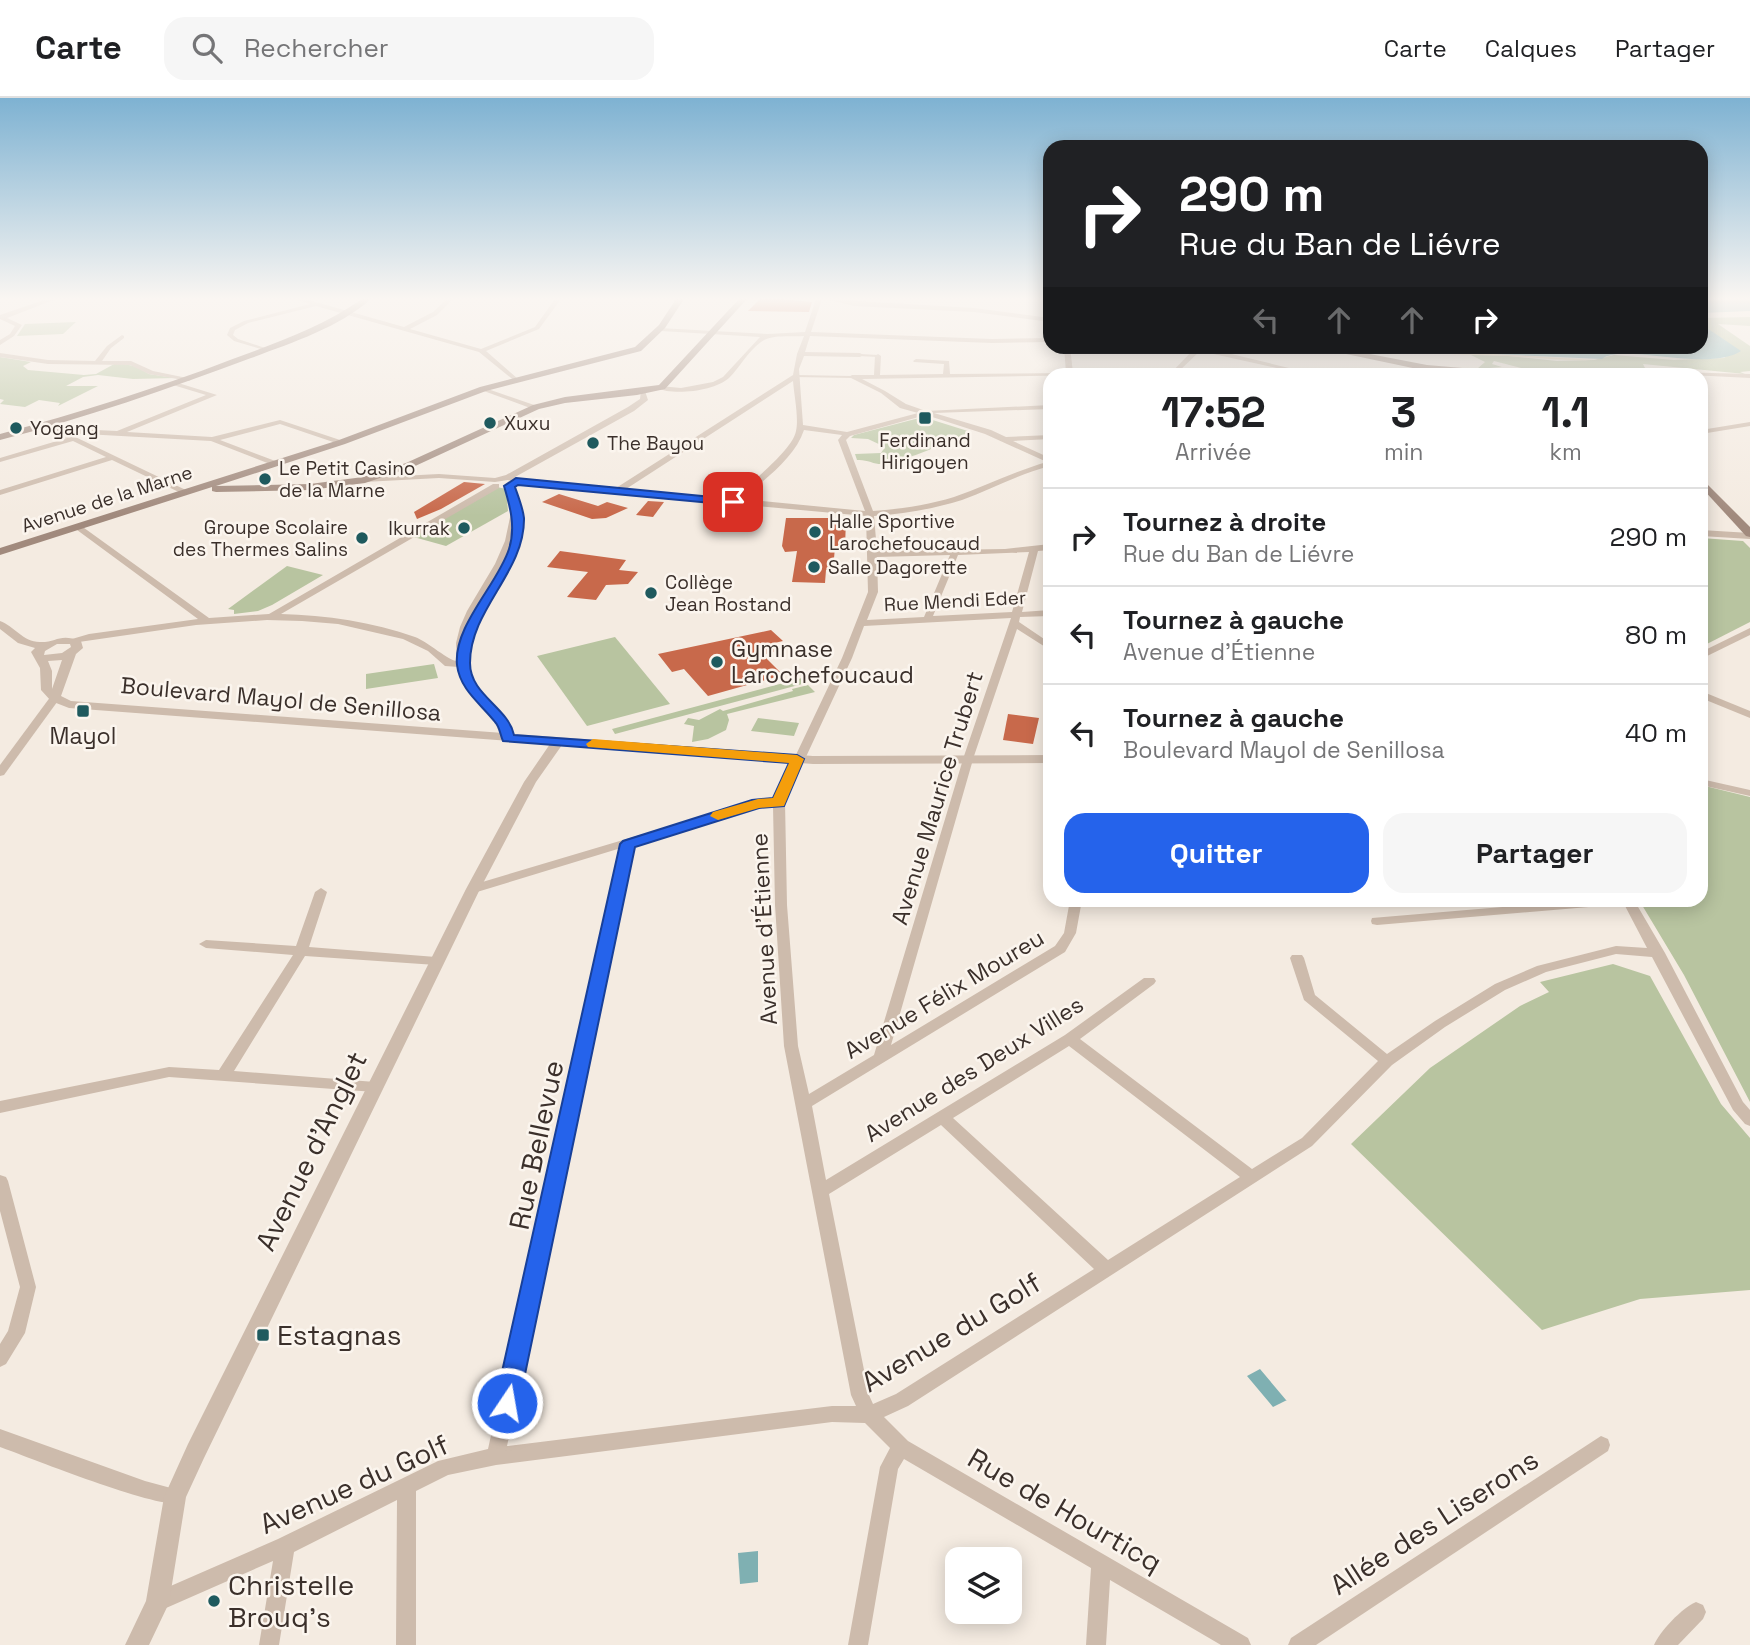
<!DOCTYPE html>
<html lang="fr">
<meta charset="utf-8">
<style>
body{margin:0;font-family:"Space Grotesk",sans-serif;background:#f6f6f6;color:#202124;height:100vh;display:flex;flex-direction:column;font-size:26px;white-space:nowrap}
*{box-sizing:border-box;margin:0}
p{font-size:23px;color:#757577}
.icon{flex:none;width:38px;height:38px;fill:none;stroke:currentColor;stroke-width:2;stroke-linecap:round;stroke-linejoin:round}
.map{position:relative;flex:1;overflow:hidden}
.details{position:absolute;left:1043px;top:270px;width:665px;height:539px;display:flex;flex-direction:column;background:#fff;border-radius:21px;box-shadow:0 4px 18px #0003}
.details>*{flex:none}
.guide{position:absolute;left:1043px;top:42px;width:665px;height:214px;border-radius:21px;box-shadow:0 4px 18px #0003;background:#202124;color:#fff;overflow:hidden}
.tools{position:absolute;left:945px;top:1449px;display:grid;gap:14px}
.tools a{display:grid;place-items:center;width:77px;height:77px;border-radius:14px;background:#fff;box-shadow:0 4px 18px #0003;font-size:35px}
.pin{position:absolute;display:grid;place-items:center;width:60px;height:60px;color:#fff;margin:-30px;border-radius:14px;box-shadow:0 4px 10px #0006}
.me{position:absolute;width:77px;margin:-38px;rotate:12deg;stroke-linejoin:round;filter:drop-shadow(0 0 5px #0008)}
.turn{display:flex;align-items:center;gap:24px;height:147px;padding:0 21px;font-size:32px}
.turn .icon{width:91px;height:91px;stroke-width:2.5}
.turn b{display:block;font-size:49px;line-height:60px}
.lanes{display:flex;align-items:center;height:66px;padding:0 21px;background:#0003;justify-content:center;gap:35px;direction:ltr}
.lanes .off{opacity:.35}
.eta{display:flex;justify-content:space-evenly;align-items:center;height:119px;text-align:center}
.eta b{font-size:42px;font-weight:700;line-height:49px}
.primary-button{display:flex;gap:14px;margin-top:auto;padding:14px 21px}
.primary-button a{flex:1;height:80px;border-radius:21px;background:#2563eb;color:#fff;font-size:28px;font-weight:700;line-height:80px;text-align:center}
.primary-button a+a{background:#f6f6f6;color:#202124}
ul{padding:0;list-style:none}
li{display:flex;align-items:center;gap:21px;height:98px;padding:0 21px;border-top:2px solid #e0e0e0}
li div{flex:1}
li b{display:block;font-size:26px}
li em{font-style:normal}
header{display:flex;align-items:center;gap:42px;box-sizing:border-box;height:98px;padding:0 35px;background:#fff;border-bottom:2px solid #e0e0e0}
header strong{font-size:33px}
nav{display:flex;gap:38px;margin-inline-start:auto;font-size:24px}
.search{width:490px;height:63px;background:#f6f6f6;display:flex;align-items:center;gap:18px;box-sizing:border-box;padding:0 24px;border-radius:21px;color:#757577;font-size:26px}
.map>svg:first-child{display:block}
</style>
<header>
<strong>Carte</strong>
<div class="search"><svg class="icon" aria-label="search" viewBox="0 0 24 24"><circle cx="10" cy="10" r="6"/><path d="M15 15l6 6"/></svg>Rechercher</div>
<nav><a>Carte</a><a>Calques</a><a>Partager</a></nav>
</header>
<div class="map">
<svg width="1750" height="1547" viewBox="0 0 1750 1547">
<rect width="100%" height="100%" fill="#f4ebe1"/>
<!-- green -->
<g fill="#b8c4a0">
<polygon points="1750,219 1750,228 1718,226 1750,248 1750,273 1740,274 1745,276 1643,266 1646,272 1633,276 1544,276 1494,263 1492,266 1502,269 1477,271 1485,264 1471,257 1509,258 1557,263 1594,262 1614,257 1674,262 1724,260 1727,258 1725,243 1702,227 1701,220"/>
<polygon points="76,224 63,236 17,238 25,226"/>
<polygon points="0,259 31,264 23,268 28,272 84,277 96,276 116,265 135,268 149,276 175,280 133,281 98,277 83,279 66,288 98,288 58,308 60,305 39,302 25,309 0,306 4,302 0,301"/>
<path d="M923 319 971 334C943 346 914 360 883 366 875 367 867 361 857 362L855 356 881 355 885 349 868 341 851 340 854 337Z"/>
<polygon points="497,389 506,391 508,413 446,448 410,438"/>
<polygon points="1701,440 1743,443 1750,450 1750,524 1701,549"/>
<polygon points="287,468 323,477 272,507 258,513 234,516 234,512 228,511"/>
<polygon points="615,539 670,606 587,628 537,558"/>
<polygon points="434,566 438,580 366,591 366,576"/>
<polygon points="817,576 821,581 615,636 612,631"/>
<polygon points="808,587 815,594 727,616 729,622 726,632 708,641 692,644 694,628 684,626 688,620 699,622 720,611 723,613 793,593 792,591"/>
<polygon points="758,620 799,625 794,638 751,633"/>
<polygon points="1701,687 1750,699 1750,1004 1684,877 1639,802 1701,802"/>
<polygon points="1613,866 1650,878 1721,1006 1750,1040 1750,1192 1640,1201 1542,1232 1351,1046 1430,970 1520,908 1549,894 1540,884"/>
</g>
<!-- sand -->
<path fill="#efdcb8" d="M1414 249H1453L1494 256 1594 262C1564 263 1536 259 1507 258 1477 256 1443 259 1414 249Z"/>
<!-- water -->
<g fill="#7fb0b2">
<polygon points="1701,201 1750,201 1750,213 1701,215"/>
<path d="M1701 226 1741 253C1707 275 1621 244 1602 261L1494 256 1453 249 1701 248Z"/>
<polygon points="1260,1271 1286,1302 1287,1302 1273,1309 1247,1278"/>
<polygon points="758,1453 758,1484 740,1486 738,1455"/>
</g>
<!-- building -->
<g fill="#c8694b">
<polygon points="760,201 782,201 812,204 809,214 748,213"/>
<polygon points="464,384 485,386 441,411 417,421 414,414"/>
<polygon points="559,396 598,408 607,404 628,410 606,420 592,421 542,404"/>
<polygon points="648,403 664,404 653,419 636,417"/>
<polygon points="786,420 846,420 845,450 835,449 833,472 826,472 825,485 792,484 797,453 785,454 782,448"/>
<polygon points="560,453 626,462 619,472 638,474 628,486 606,487 596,502 567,499 588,474 547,469"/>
<polygon points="771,532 783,543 770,546 777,553 763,557 783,577 708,598 684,571 672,574 658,556"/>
<polygon points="1008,616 1039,620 1033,646 1003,642"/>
</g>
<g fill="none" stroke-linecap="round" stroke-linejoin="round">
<!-- pedestrian -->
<g fill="#cdbbac" fill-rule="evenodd">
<polygon points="860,256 878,257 880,258 878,259 858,258 858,257"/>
<polygon points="796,277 852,278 854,279 852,280 794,279 794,277"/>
</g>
<!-- minor -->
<g fill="#cdbbac" fill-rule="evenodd">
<polygon points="47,201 56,201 7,220 22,227 14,238 0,247 0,242 10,236 15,228 0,221 0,217"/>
<polygon points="295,201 305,201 404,229 433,214 447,201 453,201 437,217 410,231 481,251 535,229 555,201 561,201 539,231 486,253 518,281 518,283 516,284 479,254 316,208 248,225 235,232 233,237 238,241 268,251 268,253 234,243 227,237 230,230 244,223 310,206"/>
<path d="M816 201H822L811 234 992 241 1050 240V244L992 245 810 238 805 254 860 255 863 257 860 259 804 258 799 271 803 327 847 334 918 315 900 310 881 295 849 279 852 277H874L875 258 878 256 881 258 880 277 943 276 944 266 914 264 913 263 916 261 949 263 950 276 1066 275 1064 248H1070L1073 275 1142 274 1145 276 862 281 885 293 906 306 926 313 1050 307V311L934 315 991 332 1006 339 1050 337V341L1013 343 1050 360V368C1019 376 992 391 962 402 933 411 904 416 874 418L877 453 1005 451 1050 446V452L1038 453 1022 514 1050 512V518L1020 519 1019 524 1050 545V552L1017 531 974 658 891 947 1055 848 1064 835 1070 802H1082L1076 835 1065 854 812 1008 826 1082 1065 937 1144 880H1154L1156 883 1154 886 1080 941 1252 1071 1302 1040 1378 963 1304 902 1290 860 1292 857H1302L1304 860 1315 897 1387 956 1435 923 1495 886 1537 868 1616 848 1647 850 1624 806 1377 827 1372 826 1371 823 1372 820 1586 802H1634L1665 855 1743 1004 1750 1012V1028L1745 1026 1733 1012 1652 859 1616 856 1546 874 1505 892 1445 929 1392 967 1312 1048 908 1308 884 1319 908 1343 1248 1540 1251 1547H1221L1110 1482 1106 1547H1086L1091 1470 904 1361 898 1371 868 1547H848L880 1369 890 1350 865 1325 832 1324 496 1367 448 1377 416 1393V1547H396L397 1402 294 1454 279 1547H259L273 1463 157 1514 150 1511 147 1504 150 1497 278 1441 438 1363 488 1351 621 750 477 794 473 795 467 791 469 788 754 703 775 701 842 560 868 494 866 418 517 386 514 389 522 417 517 419C516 428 516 437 513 446 500 486 459 517 467 563 474 599 505 608 513 640L508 643 503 640C498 620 482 611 470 595 464 587 462 578 459 569L445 568 428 553 403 541 338 526 302 523 267 522 196 527 72 545V541L89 536 198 521 73 429 80 427 209 520 269 516 493 386H499V390L281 516C326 517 373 524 415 539 428 544 449 563 457 563L456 545 460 529 467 513 495 466 505 443 512 410 506 388 511 383 508 382 495 384 439 380 364 384 360 382 361 380 439 376 495 380 506 377 628 309 640 301 641 293H645L648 302 634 313 515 379 519 381 616 390 793 277 797 256 804 238C791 239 771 236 761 244 748 253 740 269 729 280 715 293 673 298 657 290L660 288 681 290 713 284 723 279 760 239 661 233 659 230 768 236 805 234ZM793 283C794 297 799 320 796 333 793 352 747 388 732 401L626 391ZM926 317 985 336 1047 364C1015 373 986 388 954 399 928 407 901 411 873 413L846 342 850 338ZM804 332 842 337 838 342 865 413 741 401C763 383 795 360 804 332ZM1029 454 1012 514 933 518 958 457ZM950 457 924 519 867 522 878 494 877 459ZM1011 520 964 658 874 957 809 996 798 948 787 807 785 704 852 560 864 528ZM759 708H773L775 807 784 948 851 1297 856 1308H832L507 1348 634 746ZM1069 948 1240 1079 1108 1162 953 1020ZM941 1027 1094 1171 896 1296 873 1306 869 1297 829 1096Z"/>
<polygon points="825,201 974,210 1050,220 1050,224 974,214 854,208"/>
<polygon points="122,237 124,238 124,240 111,250 102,263 131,263 153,273 192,281 189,283 149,276 130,267 48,266 0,259 0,255 48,262 95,263 107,248"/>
<polygon points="1184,248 1198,248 1314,276 1304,276 1200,253 1176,276 1170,276 1194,251"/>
<polygon points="1674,274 1750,276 1750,280 1671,276"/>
<polygon points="175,284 217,297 127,334 212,339 280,322 346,344 339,346 280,326 220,342 278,364 278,368 275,368 211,343 67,335 190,394 183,396 112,362 0,397 0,392 106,359 73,343 0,364 0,360 67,340 53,334 53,330 117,333 206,297 173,287 172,286"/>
<polygon points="481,290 485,290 540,309 533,311 481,292"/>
<polygon points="1750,324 1750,328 1701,336 1701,332"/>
<polygon points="1701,432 1750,435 1750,441 1701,438"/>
<polygon points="1701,593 1750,613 1750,620 1701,600"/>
<polygon points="55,597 60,600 4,677 0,678 0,667 51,598"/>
<polygon points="1701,681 1750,692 1750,698 1701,687"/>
<polygon points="321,790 327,794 309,849 436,859 443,863 436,867 305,858 234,973 375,984 380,985 382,989 380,993 375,994 169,979 0,1015 0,1003 169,969 219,972 293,857 206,850 199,846 206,842 296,848 315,794"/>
<polygon points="0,1077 6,1079 8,1083 36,1189 25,1235 6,1266 0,1269 0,1246 8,1233 20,1189 0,1113"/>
<path d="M0 1331 145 1383 182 1393 185 1399 182 1405C162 1413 28 1359 0 1349Z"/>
<polygon points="1601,1338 1608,1341 1610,1347 1608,1353 1316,1547 1288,1547 1291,1540"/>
<path d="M1696 1504 1703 1507 1706 1514 1703 1521 1678 1547H1654C1659 1534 1683 1509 1696 1504Z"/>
</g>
<!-- tertiary -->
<g fill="#cdbbac" fill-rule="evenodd">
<path d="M0 523C14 528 24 545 41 544 58 544 59 535 81 543L83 550 76 556 61 598 71 603 813 658 1050 657V665L813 666 562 647 536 684 480 791 204 1360 186 1399 169 1505 149 1547H125L146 1503 164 1399 188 1346 466 791 524 684 550 646 69 610 51 603 41 592 40 570 31 554 35 550 18 545 0 531ZM57 546H70L71 549 62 555 44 557 45 553ZM62 562 52 591V573L48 563Z"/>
<polygon points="1750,530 1750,537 1701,561 1701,554"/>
</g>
<!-- secondary -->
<g fill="#a18a7d" fill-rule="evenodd">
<path d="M362 201H371C338 230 291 245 251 260 168 291 85 320 0 342V336C78 315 155 291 230 262 276 245 322 229 362 201Z"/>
<polygon points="676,201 684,201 665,230 641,253 486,293 345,346 216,388 310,386 363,379 406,365 533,307 565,299 659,287 739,201 747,201 665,291 637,297 565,305 539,311 413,369 365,385 310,392 216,394 212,393 212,389 0,457 0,450 339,342 480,289 635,249 659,227"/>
<polygon points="1308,248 1328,248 1427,267 1498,273 1502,276 1427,273"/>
<polygon points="1701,380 1750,429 1750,439 1746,438 1701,389"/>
</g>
</g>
<!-- sky -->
<linearGradient id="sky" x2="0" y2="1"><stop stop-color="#7eb2d2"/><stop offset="0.48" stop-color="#faf6f2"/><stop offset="1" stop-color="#faf6f2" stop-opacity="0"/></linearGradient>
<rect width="1750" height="418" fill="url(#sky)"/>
<!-- route -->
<path fill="#2563eb" stroke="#184099" stroke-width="2" d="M516 380 733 401 739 404 733 407 518 387 515 389C518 398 523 410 524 420 525 474 470 511 470 565 470 597 508 609 514 637L797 657 804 661 784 708 759 710 635 749 519 1305 515 1312 507 1316 499 1312 495 1305 620 746 623 743 752 702 773 700 789 665 503 643C500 637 500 629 495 624 481 606 460 592 457 567 453 528 498 486 509 451 516 429 510 408 504 388Z"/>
<!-- slow -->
<polygon fill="#f59e0b" points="593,641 797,657 804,661 784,708 759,710 718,722 710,718 713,714 758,701 773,700 789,665 588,649 586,646"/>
<!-- markers -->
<g fill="#1f5a5e" stroke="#fbf5ee" stroke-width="2.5">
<rect x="918" y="313" width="14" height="14" rx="3.5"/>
<circle cx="490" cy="325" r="7"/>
<circle cx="16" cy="330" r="7"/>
<circle cx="593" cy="345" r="7"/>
<circle cx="265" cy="381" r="7"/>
<circle cx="464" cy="430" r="7"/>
<circle cx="815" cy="434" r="7"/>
<circle cx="362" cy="440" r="7"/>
<circle cx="814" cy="469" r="7"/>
<circle cx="651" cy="495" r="7"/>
<circle cx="717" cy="564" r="7"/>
<rect x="76" y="606" width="14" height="14" rx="3.5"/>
<rect x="256" y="1230" width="14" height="14" rx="3.5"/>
<circle cx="214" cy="1503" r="7"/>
</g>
<g text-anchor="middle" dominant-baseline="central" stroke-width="5" stroke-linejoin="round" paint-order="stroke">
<!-- far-poi labels -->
<g font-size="19" fill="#3b302b" stroke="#fbf5ee" text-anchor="start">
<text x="504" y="325">Xuxu</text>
<text x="30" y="330">Yogang</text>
<text x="925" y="342" text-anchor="middle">Ferdinand<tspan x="925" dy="22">Hirigoyen</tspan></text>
<text x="607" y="345">The Bayou</text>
<text x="279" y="370">Le Petit Casino<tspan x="279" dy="22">de la Marne</tspan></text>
<text x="829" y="423">Halle Sportive<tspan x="829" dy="22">Larochefoucaud</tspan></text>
<text x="348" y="429" text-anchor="end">Groupe Scolaire<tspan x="348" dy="22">des Thermes Salins</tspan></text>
<text x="450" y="430" text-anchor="end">Ikurrak</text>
<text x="828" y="469">Salle Dagorette</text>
<text x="665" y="484">Collège<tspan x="665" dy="22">Jean Rostand</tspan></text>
</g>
<!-- far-street labels -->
<g font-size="19" fill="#3b302b" stroke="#fbf5ee">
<text transform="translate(107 401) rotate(-18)">Avenue de la Marne</text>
<text transform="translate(955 503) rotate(-3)">Rue Mendi Eder</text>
</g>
<!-- poi labels -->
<g font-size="23" fill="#3b302b" stroke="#fbf5ee" text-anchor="start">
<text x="731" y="551">Gymnase<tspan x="731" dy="26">Larochefoucaud</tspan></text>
<text x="83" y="638" text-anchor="middle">Mayol</text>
</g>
<!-- street labels -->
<g font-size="23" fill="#3b302b" stroke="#fbf5ee">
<text transform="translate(281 601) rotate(5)">Boulevard Mayol de Senillosa</text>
<text transform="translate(937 700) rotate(-73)">Avenue Maurice Trubert</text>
<text transform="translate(764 831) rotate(-93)">Avenue d'Étienne</text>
<text transform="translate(944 896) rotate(-31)">Avenue Félix Moureu</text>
<text transform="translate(974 971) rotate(-32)">Avenue des Deux Villes</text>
</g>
<!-- near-street labels -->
<g font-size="28" fill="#3b302b" stroke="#fbf5ee">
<text transform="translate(536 1047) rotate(-78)">Rue Bellevue</text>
<text transform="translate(311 1053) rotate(-64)">Avenue d'Anglet</text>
<text transform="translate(951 1234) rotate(-31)">Avenue du Golf</text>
<text transform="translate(354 1386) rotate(-24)">Avenue du Golf</text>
<text transform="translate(1065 1412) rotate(30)">Rue de Hourticq</text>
<text transform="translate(1434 1424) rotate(-33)">Allée des Liserons</text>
</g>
<!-- near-poi labels -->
<g font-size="28" fill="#3b302b" stroke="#fbf5ee" text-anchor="start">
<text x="277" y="1237">Estagnas</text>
<text x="228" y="1487">Christelle<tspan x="228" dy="32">Brouq's</tspan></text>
</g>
</g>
</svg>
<div class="tools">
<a><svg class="icon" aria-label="layers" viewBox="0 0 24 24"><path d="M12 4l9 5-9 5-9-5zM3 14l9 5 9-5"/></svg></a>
</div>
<div class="pin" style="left:733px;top:404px;background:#d93025"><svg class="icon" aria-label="arrive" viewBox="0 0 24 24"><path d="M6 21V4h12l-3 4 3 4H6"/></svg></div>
<svg class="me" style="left:507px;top:1305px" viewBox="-20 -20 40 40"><circle r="17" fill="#2563eb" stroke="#fff" stroke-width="3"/><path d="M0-11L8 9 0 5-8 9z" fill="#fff"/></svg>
<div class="guide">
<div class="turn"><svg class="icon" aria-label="right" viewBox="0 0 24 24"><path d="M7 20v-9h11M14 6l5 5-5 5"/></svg><div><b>290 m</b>Rue du Ban de Liévre</div></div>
<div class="lanes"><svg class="icon off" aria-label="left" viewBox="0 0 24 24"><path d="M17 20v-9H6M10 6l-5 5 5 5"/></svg><svg class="icon off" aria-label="ahead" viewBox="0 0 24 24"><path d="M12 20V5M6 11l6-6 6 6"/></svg><svg class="icon off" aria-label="ahead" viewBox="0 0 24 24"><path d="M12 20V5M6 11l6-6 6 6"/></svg><svg class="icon" aria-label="right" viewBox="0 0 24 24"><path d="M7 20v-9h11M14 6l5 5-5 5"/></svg></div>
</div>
<section class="details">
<div class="eta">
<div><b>17:52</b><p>Arrivée</p></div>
<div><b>3</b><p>min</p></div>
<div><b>1.1</b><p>km</p></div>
</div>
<ul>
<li><svg class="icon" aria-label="right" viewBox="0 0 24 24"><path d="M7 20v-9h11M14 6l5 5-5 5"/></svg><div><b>Tournez à droite</b><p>Rue du Ban de Liévre</p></div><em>290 m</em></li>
<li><svg class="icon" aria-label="left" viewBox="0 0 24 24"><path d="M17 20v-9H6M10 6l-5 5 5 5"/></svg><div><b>Tournez à gauche</b><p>Avenue d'Étienne</p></div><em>80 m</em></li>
<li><svg class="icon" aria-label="left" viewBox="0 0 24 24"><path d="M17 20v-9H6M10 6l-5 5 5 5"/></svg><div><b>Tournez à gauche</b><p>Boulevard Mayol de Senillosa</p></div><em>40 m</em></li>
</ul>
<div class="primary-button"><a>Quitter</a><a>Partager</a></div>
</section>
</div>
